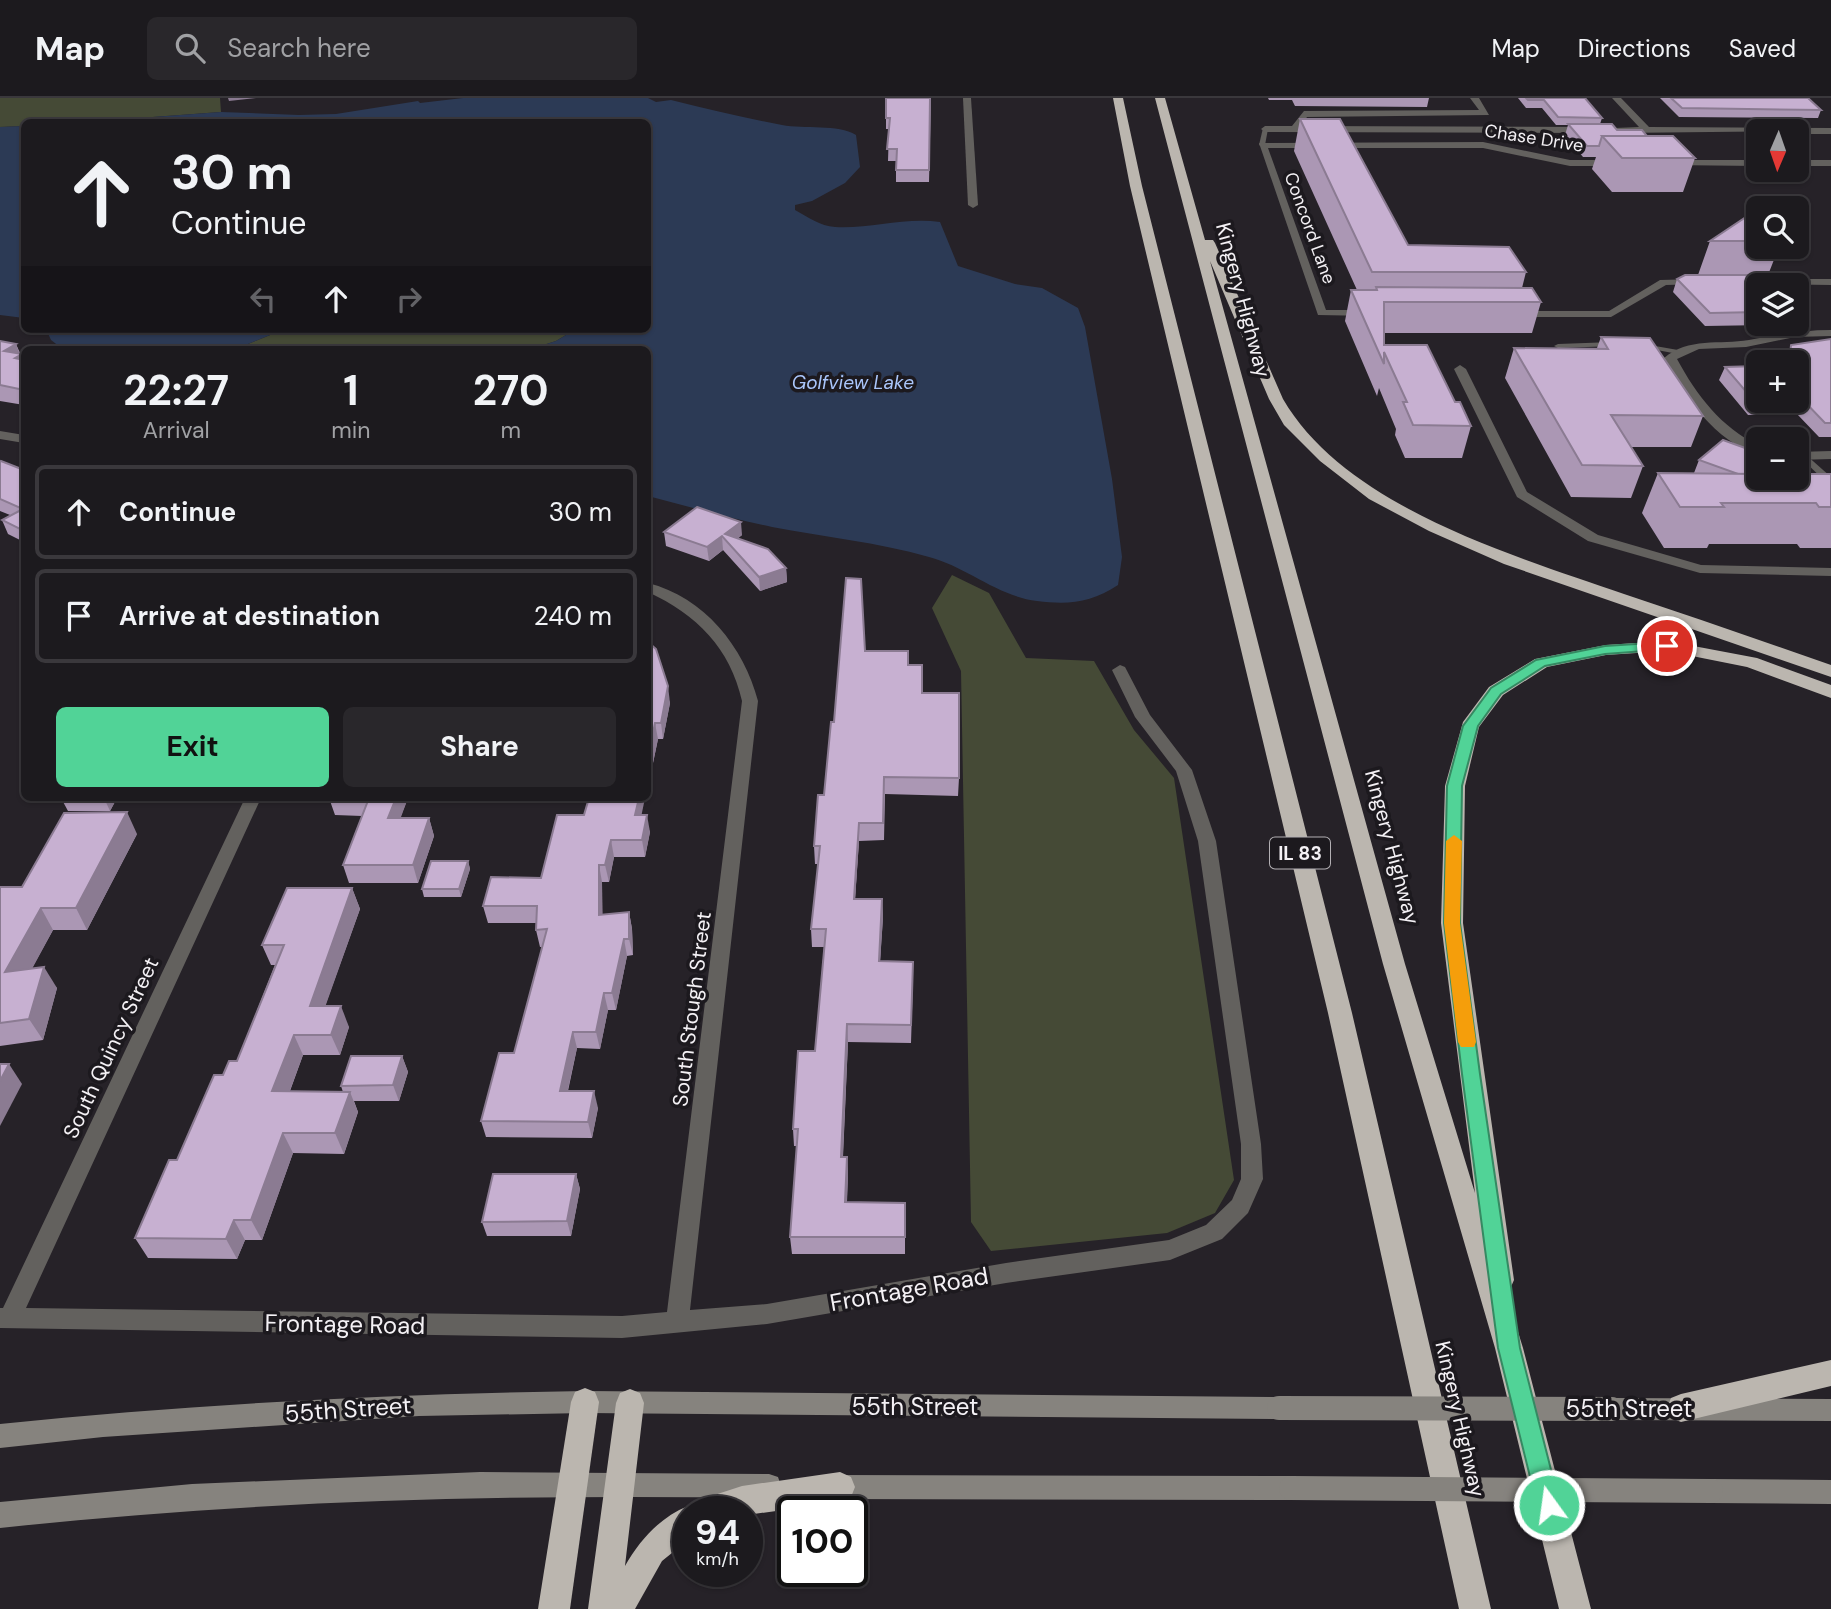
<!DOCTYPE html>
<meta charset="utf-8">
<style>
body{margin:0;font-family:"DM Sans",sans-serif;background:#29272b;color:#f1f3f6;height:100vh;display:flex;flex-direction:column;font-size:26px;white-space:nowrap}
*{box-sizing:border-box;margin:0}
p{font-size:23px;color:#a0a1a4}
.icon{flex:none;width:38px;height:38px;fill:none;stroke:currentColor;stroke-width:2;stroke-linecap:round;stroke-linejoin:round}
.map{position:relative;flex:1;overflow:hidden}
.panel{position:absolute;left:21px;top:248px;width:630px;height:455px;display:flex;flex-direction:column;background:#1c1a1e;border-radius:10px;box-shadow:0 2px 5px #0004,0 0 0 2px #3a383c}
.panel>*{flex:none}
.guide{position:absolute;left:21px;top:21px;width:630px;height:214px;border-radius:10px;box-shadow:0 2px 5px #0004,0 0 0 2px #3a383c;background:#1c1a1e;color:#f1f3f6;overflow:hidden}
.needle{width:46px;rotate:182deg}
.controls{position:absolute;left:1746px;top:21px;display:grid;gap:14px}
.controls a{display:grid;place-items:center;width:63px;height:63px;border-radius:10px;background:#1c1a1e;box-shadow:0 2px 5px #0004,0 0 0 2px #3a383c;font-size:35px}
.speed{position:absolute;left:672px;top:1398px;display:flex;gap:14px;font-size:35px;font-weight:700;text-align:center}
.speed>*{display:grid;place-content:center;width:91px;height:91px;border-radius:50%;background:#1c1a1e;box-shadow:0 2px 5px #0004,0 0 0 2px #3a383c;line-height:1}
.speed small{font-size:18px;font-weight:400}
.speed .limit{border:4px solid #111;border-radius:10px;background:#fff;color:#111}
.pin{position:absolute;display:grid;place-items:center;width:60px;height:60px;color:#fff;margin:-30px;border:4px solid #fff;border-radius:50%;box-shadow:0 2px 7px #0007}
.me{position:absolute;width:77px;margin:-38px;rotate:346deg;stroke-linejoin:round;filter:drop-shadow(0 0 5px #0008)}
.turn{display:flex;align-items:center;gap:24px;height:147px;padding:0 35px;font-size:32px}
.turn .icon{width:91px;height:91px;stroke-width:2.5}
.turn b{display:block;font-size:49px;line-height:60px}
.lanes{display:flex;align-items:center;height:66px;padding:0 35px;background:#0003;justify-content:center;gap:35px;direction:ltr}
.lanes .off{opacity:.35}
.eta{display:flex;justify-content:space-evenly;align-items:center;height:119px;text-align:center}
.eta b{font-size:42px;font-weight:700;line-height:49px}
.cta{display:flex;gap:14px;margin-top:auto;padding:14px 35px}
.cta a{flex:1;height:80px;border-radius:10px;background:#51d397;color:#111;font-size:28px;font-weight:700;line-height:80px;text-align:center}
.cta a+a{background:#29272b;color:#f1f3f6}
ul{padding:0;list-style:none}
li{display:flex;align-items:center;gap:21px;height:94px;margin:0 14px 10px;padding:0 21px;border:4px solid #3a383c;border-radius:10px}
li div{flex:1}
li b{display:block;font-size:26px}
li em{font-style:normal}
header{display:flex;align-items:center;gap:42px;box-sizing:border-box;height:98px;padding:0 35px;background:#1c1a1e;border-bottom:2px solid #3a383c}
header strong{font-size:33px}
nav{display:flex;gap:38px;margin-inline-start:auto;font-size:24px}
.search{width:490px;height:63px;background:#29272b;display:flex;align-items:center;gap:18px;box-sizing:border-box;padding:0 24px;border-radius:10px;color:#a0a1a4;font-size:26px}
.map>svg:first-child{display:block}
</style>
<header>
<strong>Map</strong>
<div class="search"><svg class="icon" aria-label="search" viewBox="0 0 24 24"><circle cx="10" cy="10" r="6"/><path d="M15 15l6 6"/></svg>Search here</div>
<nav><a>Map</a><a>Directions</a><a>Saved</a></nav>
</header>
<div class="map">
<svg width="1831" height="1511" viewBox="0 0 1831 1511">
<rect width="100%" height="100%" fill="#262228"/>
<!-- green -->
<g fill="#454a36">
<polygon points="0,0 220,0 221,14 85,24 24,24 24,28 0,29"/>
<polygon points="285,231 576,231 556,243 528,252 233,252"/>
<polygon points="952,477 989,495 1026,560 1094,563 1134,632 1174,680 1234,1082 1215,1115 1167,1135 991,1153 971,1124 961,573 932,510"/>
</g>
<!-- water -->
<g fill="#2c3a55">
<path d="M463 0H648L656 4 671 2C708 11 745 20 782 27 804 31 838 26 856 37L860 69 845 85 812 103 795 107V112C808 119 820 128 835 129 870 131 905 119 940 124L958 168 1015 186 1042 190 1078 210 1085 229 1112 381 1122 459 1118 487C1091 505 1068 507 1037 503 997 498 967 469 929 459 877 444 824 439 772 429 730 420 689 409 648 398V252H528L556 243 576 231H648V24H85L221 14 299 17 336 16 418 3 420 5Z"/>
<polygon points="24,28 24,220 0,217 0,29"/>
<polygon points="46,231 285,231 233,252 64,252 51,242"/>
</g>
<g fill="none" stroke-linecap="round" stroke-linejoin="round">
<!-- lane -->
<g fill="#63615e" fill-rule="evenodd">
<polygon points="1263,30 1268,31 1265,47 1262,49 1259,47"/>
<polygon points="1613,244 1616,244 1616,248 1558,250 1554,248 1558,246"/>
<polygon points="1638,245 1678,252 1682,254 1678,256 1641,249 1638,249"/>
<polygon points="1805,356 1831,379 1831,387 1828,386 1802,361 1801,359"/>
</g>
<!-- street -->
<g fill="#63615e" fill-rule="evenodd">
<polygon points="963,0 971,0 978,107 973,110 968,107"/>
<polygon points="1470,0 1479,0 1489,17 1307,19 1301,28 1590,29 1594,32 1590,35 1265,34 1261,31 1265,28 1292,28 1304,13 1479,12"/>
<polygon points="1612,0 1621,0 1649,29 1831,30 1831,36 1797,36 1797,33 1618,35 1615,34 1615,30 1639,29"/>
<polygon points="1483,44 1570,62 1618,62 1623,65 1618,68 1570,68 1483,50 1268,50 1326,212 1371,212 1377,215 1371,218 1318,217 1259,45"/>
<polygon points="1670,62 1759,62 1759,68 1667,67 1665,65"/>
<rect x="1797" y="62" width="34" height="6"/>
<polygon points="1698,181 1702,182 1702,186 1666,187 1611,219 1514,219 1508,216 1514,213 1609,213 1660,182"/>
<polygon points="1751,181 1831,181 1831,187 1747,186 1747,182"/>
<path d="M1831 232V238L1795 239 1746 249 1699 251 1677 261C1697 298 1721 329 1759 348V357C1714 343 1685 299 1664 260 1688 239 1720 247 1749 242 1777 237 1802 232 1831 232Z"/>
<polygon points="1460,267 1466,271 1527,394 1598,437 1701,467 1831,470 1831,478 1700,475 1588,443 1517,399 1454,271"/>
<polygon points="0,333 24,337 24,345 0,341"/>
<polygon points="1831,353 1831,361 1797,362 1797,354"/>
<path d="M648 485C704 499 744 549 758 603L690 1212 767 1206 1006 1165 1169 1142 1206 1127 1232 1102 1241 1081V1046L1198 743 1176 673 1135 619 1112 572 1120 567 1125 569 1150 617 1192 672 1216 743 1261 1046 1263 1081 1248 1115 1222 1141 1170 1162 1006 1185 767 1226 622 1240 0 1230V1210H3L245 700H261L26 1210 622 1218 667 1214 742 603C730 550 697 517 648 494Z"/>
</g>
<!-- secondary -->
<g fill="#86837e" fill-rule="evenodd">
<path d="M585 1293 1279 1299 1287 1302 1291 1310 1287 1318 1279 1321 585 1315 419 1318 103 1339 0 1350V1326C194 1306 390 1296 585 1293Z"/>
<polygon points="1612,1300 1831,1301 1831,1323 1612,1322 1603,1319 1600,1311 1603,1303"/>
<path d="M480 1374 769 1376 778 1379 781 1388 778 1397 769 1400C512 1396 256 1402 0 1430V1404L192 1386Z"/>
<polygon points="832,1377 1291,1378 1300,1381 1303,1390 1300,1399 1291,1402 832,1401 823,1398 820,1389 823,1380"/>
<polygon points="1711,1381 1831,1382 1831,1406 1711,1405 1702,1402 1698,1393 1702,1384"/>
</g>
<!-- highway -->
<g fill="#bbb6af" fill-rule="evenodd">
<polygon points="1113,0 1123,0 1142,88 1352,915 1491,1511 1459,1511 1328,915 1130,88"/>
<path d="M1155 0H1165L1205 142H1213L1215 145 1283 301C1346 409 1512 457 1624 496 1693 519 1762 543 1831 567V579L1504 466 1429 433 1369 401 1320 363 1284 327 1269 301 1210 163 1405 866 1475 1095 1441 825 1445 688 1463 624 1489 589 1535 561 1606 547 1667 543 1757 560 1831 587V600L1747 569 1667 553 1606 557 1547 569 1503 597 1479 629 1465 688 1463 825 1514 1182 1510 1191 1505 1192 1523 1250 1591 1511H1559L1495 1250 1383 866Z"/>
<polygon points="1831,1262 1831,1288 1681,1324 1671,1320 1667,1310 1671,1300 1681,1296"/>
<polygon points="585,1290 595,1294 599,1304 570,1511 538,1511 571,1304 575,1294"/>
<path d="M630 1291 640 1295 644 1305 625 1468C640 1442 659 1420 688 1408L693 1410 696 1403 742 1388 840 1374 851 1379 855 1389 851 1399 840 1404 747 1417V1414H688V1442L662 1463 635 1511H588L616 1305 620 1295Z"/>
</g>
<!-- secondary-bridge -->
<g stroke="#86837e" stroke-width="24">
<polyline points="1279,1310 1612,1311"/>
<polyline points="1291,1390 1711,1393"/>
</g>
</g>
<!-- wall -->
<g fill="#ab97b4" fill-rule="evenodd">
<polygon points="931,0 929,84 896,84 896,63 888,63 889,31 886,31 886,20"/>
<polygon points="1268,0 1429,0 1427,9 1295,8 1292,2 1269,2"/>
<polygon points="1518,0 1585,0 1602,20 1600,26 1617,32 1647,38 1695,60 1683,94 1612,94 1592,71 1596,59 1583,59 1565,37 1568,27 1556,27 1542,10 1526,10"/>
<polygon points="1660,0 1808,0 1821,12 1818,20 1679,19"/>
<polygon points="1300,21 1408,147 1526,174 1522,190 1541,204 1532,235 1384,235 1384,247 1455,304 1471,328 1462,360 1405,360 1395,337 1396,331 1379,290 1377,298 1345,223 1351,192 1357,192 1294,53"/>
<polygon points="1759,115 1759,149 1779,149 1768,177 1759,187 1759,226 1766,226 1766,227 1705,228 1673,194 1677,181 1698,177 1710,143"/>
<polygon points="1601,239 1703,318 1691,349 1631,349 1643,368 1631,400 1571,399 1505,280 1514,250 1597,250"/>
<path d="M1831 241V339H1819L1797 316 1748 317 1719 282 1725 269 1747 268 1751 258H1787L1791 247ZM1759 264H1797V303H1759Z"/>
<polygon points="0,243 16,246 20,255 24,261 24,307 0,303"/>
<polygon points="1699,362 1759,380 1831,376 1831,450 1800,450 1797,446 1709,446 1707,450 1664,450 1642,415 1658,375 1694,375"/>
<polygon points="0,364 24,372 24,444 8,436 2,422 10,417 0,413"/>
<polygon points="664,434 742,437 738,440 786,470 787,484 760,493 723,452 709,463 666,448"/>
<polygon points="648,544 670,605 663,641 658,641 648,689"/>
<polygon points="865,553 908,567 922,595 959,680 958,698 885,696 884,742 859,743 855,801 882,801 883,819 880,863 913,864 913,882 911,945 848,944 843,1059 847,1059 848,1076 847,1104 905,1105 905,1156 792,1156 790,1139 797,1048 794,1048 793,1031 815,953 824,849 812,849 811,831 818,766 815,766 814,748 824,697 834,624"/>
<polygon points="61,700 117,700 110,713 68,713"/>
<polygon points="329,700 408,700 400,720 429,720 434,738 418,785 349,785 343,767 362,718 335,717"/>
<polygon points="584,717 642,717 650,734 645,759 614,759 609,784 602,784 602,817 629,814 632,831 633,857 627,858 616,912 608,912 600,951 577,950 568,993 598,1010 592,1040 486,1039 481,1023 514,955 542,849 540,849 536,832 536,825 488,825 483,808 541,780"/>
<polygon points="137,736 87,832 53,832 32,870 57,890 43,942 0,948 0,789 22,789"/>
<polygon points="468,763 470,771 461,799 424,799 422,791"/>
<polygon points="352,790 360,811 325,908 349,929 340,957 303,957 290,993 343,994 341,988 402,958 408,974 399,1003 354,1003 358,1014 344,1056 293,1055 262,1142 245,1142 237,1161 148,1160 135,1140 223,977 237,963 275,867 271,867 262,847"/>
<polygon points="576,1076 580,1091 571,1138 487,1138 482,1124"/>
</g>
<!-- shaded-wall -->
<g fill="#8b7b92">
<polygon points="228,0 256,0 229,3"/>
<polygon points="16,246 20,257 22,256 24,261 24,275 4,253"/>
<polygon points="741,424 742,437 730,447 725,436"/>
<polygon points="722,438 723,452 709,463 707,449"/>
<polygon points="786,470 787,484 760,493 759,479"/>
<polygon points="668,588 670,605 663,641 661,625"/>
<polygon points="655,625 658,641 648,689 648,660"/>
<polygon points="104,700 117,700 110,713"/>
<polygon points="396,700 408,700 394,738 388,720"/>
<polygon points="639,700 645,700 638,734 635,717"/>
<polygon points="127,714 137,736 87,832 76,810"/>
<polygon points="647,717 650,734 645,759 642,742"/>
<polygon points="429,720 434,738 418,785 413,767"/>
<polygon points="859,725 859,743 854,818 854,801"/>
<polygon points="611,742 614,759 609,784 605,767"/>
<polygon points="468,763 470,771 461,799 459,791"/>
<polygon points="599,767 602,784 603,834 599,817"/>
<polygon points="352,790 360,811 318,929 310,908"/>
<polygon points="882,801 883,819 879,881 879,863"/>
<polygon points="41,810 53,832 19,895 5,874"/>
<polygon points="629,814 632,831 633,857 629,841"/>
<polygon points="624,841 627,858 616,912 612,895"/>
<polygon points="44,869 57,890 43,942 29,921"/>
<polygon points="604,895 608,912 600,951 596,934"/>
<polygon points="341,908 349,929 340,957 331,937"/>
<polygon points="847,926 848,944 842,1076 841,1059"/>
<polygon points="573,934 577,950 564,1009 560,993"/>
<polygon points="294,937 303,957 282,1014 272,993"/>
<polygon points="402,958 408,974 399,1003 393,987"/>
<polygon points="9,966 22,986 0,1028 0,983"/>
<polygon points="594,993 598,1010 592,1040 588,1024"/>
<polygon points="350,994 358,1014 344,1056 335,1035"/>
<polygon points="283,1035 293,1055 262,1142 251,1122"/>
<polygon points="847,1059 848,1076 846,1121 845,1104"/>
<polygon points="576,1076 580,1091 571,1138 567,1123"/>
<polygon points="234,1122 245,1142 237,1161 226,1141"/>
</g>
<!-- building -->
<g fill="#c7b0d1" stroke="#8b7b92" stroke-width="2">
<polygon points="886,0 930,0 929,72 896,72 897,51 887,51 890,20 886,20"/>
<polygon points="1526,0 1585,0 1602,20 1558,19 1544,2 1528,2"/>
<polygon points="1671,0 1808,0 1821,12 1682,10"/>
<polygon points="1300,21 1340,21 1408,147 1509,149 1526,174 1372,174"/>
<polygon points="1568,26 1612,26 1617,32 1642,32 1647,38 1602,38 1599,48 1587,48"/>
<polygon points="1602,38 1673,38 1695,60 1622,60"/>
<polygon points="1752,115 1759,115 1759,143 1710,143"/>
<polygon points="1685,177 1772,177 1772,187 1759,187 1759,214 1710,215 1677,181"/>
<polygon points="1376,189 1532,190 1541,204 1384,204 1384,247 1427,247 1455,304 1460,304 1471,328 1413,327 1403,304 1407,304 1384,254 1384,266 1351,192 1377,192"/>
<polygon points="1601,239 1650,240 1703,318 1611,317 1643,368 1582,367 1514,250 1608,251"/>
<polygon points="1831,241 1831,325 1825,325 1803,302 1797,302 1797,264 1761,264 1751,258 1790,258 1791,247"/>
<polygon points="0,243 16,246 4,253 22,256 15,260 24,262 24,292 0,287"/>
<polygon points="1759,268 1759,303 1754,303 1725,269"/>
<polygon points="1723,342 1759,355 1759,376 1738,376 1699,362"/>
<polygon points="1,363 24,372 24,433 2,422 23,411 0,401 0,364"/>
<polygon points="1658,375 1759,376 1759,380 1797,380 1797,376 1831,376 1831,409 1819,409 1816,405 1721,405 1724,409 1680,409"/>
<polygon points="697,409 741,424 725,436 768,451 786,470 759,479 722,438 707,449 664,434"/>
<polygon points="846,480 861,481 865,553 908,553 908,567 922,567 922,595 959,595 959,680 884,679 883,725 859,725 854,801 882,801 879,863 913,864 911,927 847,926 841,1059 847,1059 845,1104 905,1105 905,1139 790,1139 798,1031 793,1031 798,953 815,953 826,831 811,831 820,748 814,748 818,697 824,697 831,624 834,624"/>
<polygon points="648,544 656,551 668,588 661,625 655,625 648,660"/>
<polygon points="361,700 396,700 388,720 429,720 413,767 343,767 369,700"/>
<polygon points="589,700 639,700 635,717 647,717 642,742 611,742 605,767 599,767 599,817 629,814 629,841 624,841 612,895 604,895 596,934 573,934 560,993 594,993 588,1024 481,1023 499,955 514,955 547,831 536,832 537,808 483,808 491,779 541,780 557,717 584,717"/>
<polygon points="127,714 76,810 41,810 5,874 44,869 29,921 0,925 0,789 22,789 64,715"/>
<polygon points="431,763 468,763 459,791 422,791"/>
<polygon points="287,790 352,790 310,908 341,908 331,937 294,937 272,993 350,994 335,1035 283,1035 251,1122 234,1122 226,1141 135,1140 169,1062 177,1062 214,977 223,977 229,963 237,963 284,847 262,847"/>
<polygon points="351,958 402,958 393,987 341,988"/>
<polygon points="0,966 9,966 0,983"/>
<polygon points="493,1076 576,1076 567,1123 482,1124"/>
</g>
<!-- route -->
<polygon fill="#51d397" stroke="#358962" stroke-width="2" points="1667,544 1674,548 1672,551 1605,556 1545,568 1501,596 1478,628 1462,688 1460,825 1480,976 1520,1250 1560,1407 1557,1415 1549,1418 1541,1415 1537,1407 1498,1250 1462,976 1444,825 1447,688 1463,628 1491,590 1536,562 1605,548"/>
<!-- slow -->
<polygon fill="#f59e0b" points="1454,737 1462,743 1460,825 1476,944 1474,949 1461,949 1458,944 1444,825 1446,743"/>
<g text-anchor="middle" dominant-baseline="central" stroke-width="7" stroke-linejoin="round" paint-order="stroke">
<!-- far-street labels -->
<g font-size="18" fill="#f4f1f5" stroke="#1c191e">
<text transform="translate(1534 40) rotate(9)">Chase Drive</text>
<text transform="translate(1310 130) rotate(70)">Concord Lane</text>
</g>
<!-- far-water labels -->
<g font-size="19" font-style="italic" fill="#aac6fb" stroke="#1c191e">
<text x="853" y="284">Golfview Lake</text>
</g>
<!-- shield labels -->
<rect fill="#1c191e" stroke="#b3b0b4" stroke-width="2" x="1270" y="739.5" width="60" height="31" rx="5"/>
<g font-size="19" font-weight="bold" fill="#f4f1f5">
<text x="1300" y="755">IL 83</text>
</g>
<!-- street labels -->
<g font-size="21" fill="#f4f1f5" stroke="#1c191e">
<text transform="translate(1243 202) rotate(75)">Kingery Highway</text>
<text transform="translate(1392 749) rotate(75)">Kingery Highway</text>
<text transform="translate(692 911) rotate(-83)">South Stough Street</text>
<text transform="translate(111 950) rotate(-65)">South Quincy Street</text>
<text transform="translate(1460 1321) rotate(77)">Kingery Highway</text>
</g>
<!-- near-street labels -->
<g font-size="24" fill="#f4f1f5" stroke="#1c191e">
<text transform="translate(909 1191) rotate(-10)">Frontage Road</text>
<text transform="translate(345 1226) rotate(1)">Frontage Road</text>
<text x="915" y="1308">55th Street</text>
<text x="1629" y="1310">55th Street</text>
<text transform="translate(348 1311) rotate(-4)">55th Street</text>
</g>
</g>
</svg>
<div class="controls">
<a><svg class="needle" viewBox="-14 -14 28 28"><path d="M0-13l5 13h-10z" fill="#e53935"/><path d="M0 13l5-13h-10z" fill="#a0a1a4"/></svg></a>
<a><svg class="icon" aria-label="search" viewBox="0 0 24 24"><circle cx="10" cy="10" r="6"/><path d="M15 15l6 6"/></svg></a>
<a><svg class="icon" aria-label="layers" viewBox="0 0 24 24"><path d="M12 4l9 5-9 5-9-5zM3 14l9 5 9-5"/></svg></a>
<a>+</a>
<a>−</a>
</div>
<div class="speed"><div>94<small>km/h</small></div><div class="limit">100</div></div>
<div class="pin" style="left:1667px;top:548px;background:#d93025"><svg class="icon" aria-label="arrive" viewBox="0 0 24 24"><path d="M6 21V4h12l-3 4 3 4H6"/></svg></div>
<svg class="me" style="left:1549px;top:1407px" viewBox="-20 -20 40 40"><circle r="17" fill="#51d397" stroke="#fff" stroke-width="3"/><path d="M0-11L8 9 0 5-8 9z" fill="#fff"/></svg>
<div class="guide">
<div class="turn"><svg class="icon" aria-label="ahead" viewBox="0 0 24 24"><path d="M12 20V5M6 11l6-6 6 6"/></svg><div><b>30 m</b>Continue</div></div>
<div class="lanes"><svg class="icon off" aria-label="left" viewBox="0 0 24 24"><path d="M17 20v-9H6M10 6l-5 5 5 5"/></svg><svg class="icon" aria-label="ahead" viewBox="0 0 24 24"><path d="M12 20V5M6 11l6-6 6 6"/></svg><svg class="icon off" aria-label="right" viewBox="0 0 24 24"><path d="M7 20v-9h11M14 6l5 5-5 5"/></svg></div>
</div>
<section class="panel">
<div class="eta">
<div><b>22:27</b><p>Arrival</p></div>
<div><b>1</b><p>min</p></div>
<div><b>270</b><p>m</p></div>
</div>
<ul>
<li><svg class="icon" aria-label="ahead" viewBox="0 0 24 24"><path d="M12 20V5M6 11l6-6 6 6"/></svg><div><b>Continue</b></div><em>30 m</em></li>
<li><svg class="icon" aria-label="arrive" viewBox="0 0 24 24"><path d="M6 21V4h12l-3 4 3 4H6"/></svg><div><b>Arrive at destination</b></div><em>240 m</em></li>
</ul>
<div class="cta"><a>Exit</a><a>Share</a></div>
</section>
</div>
